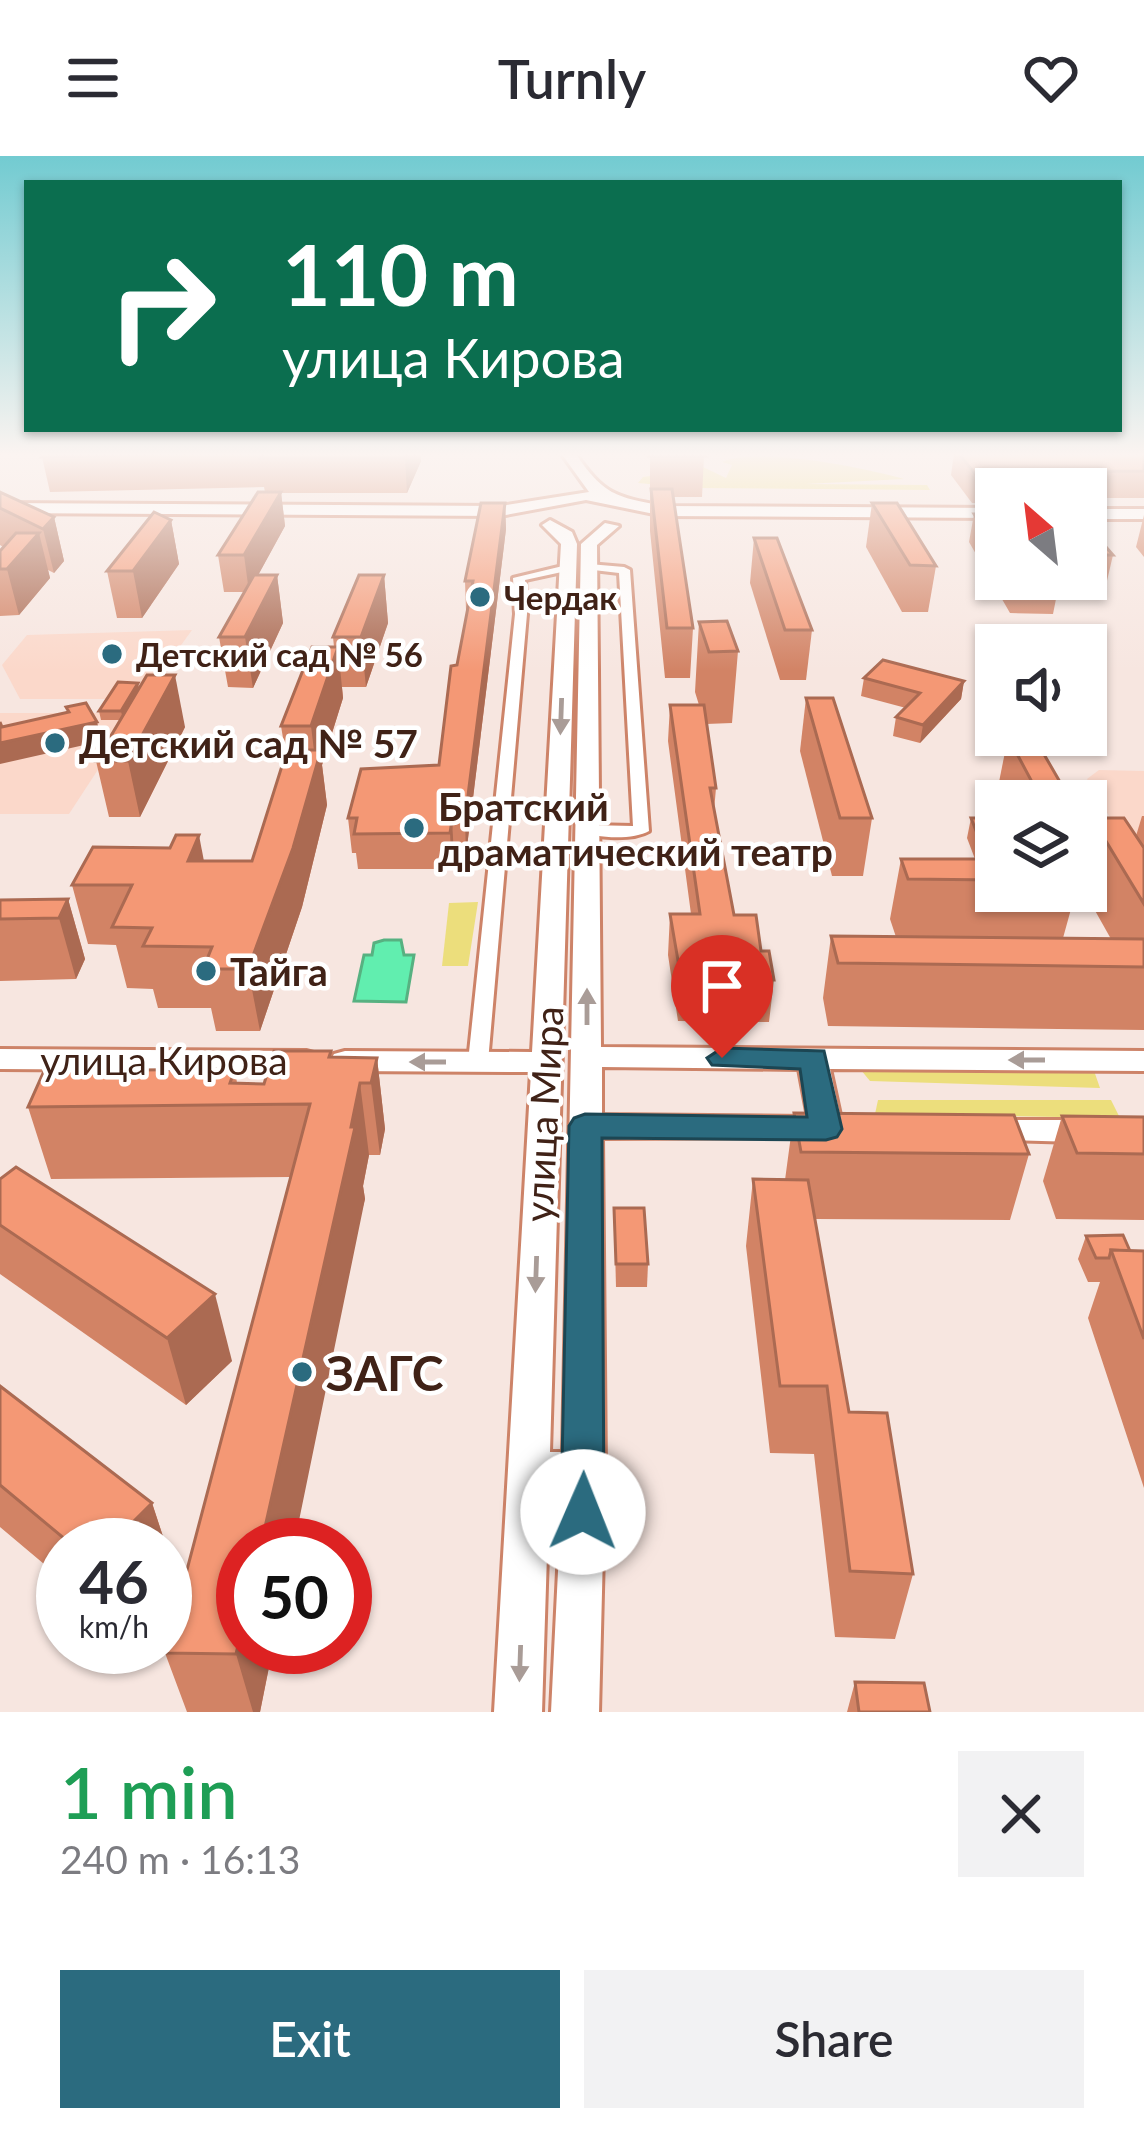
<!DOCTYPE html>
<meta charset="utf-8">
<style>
body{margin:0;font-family:Lato,sans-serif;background:#f2f2f3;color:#2b2b33;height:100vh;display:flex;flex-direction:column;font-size:45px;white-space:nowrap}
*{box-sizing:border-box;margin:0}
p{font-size:39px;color:#7c7c81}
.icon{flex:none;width:66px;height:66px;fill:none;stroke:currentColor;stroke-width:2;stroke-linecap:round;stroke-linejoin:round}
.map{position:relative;height:1556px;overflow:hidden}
.drawer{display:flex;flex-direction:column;background:#fff;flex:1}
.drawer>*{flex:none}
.banner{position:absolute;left:24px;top:24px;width:1098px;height:252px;border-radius:0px;box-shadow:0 3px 9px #0004;background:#0b6e4f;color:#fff;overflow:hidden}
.needle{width:78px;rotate:332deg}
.tools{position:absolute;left:975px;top:312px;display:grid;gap:24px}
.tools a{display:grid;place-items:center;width:132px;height:132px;border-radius:0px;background:#fff;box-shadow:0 3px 9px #0004;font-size:60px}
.speed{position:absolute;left:36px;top:1362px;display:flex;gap:24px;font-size:60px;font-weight:700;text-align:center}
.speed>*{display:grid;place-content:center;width:156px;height:156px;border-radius:50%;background:#fff;box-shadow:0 3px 9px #0004;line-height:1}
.speed small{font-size:30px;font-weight:400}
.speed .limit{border:18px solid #d22;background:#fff;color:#111}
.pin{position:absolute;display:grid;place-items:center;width:102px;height:102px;color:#fff;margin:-123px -51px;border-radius:50% 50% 50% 0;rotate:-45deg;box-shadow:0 0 12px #0007}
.pin .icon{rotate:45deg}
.me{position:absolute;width:132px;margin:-66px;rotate:1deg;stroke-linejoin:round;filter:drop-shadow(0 0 9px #0008)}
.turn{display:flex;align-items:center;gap:42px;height:252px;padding:0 60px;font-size:54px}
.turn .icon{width:156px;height:156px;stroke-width:2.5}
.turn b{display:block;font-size:84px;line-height:102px}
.round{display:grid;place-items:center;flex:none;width:126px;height:126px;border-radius:0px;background:#f2f2f3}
.summary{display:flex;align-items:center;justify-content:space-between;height:204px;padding:0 60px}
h1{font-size:72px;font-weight:600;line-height:90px;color:#1e9e55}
.cta{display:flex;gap:24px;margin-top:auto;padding:24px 60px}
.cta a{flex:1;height:138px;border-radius:0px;background:#2b6b7f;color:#fff;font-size:48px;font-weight:600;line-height:138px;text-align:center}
.cta a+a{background:#f2f2f3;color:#2b2b33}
header{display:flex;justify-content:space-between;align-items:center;height:156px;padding:0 60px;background:#fff;font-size:54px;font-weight:600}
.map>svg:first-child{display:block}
</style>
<header><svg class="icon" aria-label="menu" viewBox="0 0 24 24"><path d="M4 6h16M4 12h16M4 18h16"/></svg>Turnly<svg class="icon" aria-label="heart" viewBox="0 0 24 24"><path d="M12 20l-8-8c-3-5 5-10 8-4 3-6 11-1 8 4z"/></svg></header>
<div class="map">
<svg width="1144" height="1556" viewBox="0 0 1144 1556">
<rect width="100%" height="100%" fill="#f7e6e0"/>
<!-- built -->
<g fill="#fbd8ca">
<polygon points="192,474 142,543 20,543 2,509 27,479"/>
<polygon points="0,557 135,557 69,658 0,658"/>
<polygon points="1099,614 1144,615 1144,719 1087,623"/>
</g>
<!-- green -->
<g fill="#ecde7c">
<path d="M674 297H729L684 302 726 322 732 309 722 306C760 290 863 312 904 323L805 328 927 329 930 334 694 332 638 327 643 321 667 318Z"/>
<polygon points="478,746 468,810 442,810 449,747"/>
<polygon points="856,908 1092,909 1100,932 870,925"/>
<polygon points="878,944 1111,944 1120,962 875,958"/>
</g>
<!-- water -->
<polygon fill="#61eeaf" stroke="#57b181" stroke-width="3" points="384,784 401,784 404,799 414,799 406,846 354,845 364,799 372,799 374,787"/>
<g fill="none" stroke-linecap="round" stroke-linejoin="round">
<defs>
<g id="street">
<path d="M589 408 624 411 630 414 649 675C634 684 595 683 580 674L588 669 633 670 619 417 585 413 583 411Z"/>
<polygon points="567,409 573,412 571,414 525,424 527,458 488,906 485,911 471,911 468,906 515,458 513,422"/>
</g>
<g id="secondary">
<path d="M561 297H575C604 339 615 341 664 350L996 352V362L664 360 586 344 500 360 0 357V347L500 350 589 336Z"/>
<rect x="1086" y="353" width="58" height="10"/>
<path d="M550 364 572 376 577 388 550 1296H563L581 388 605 367 619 370 597 389 601 891 1144 895V915L830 913 843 973 838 981 602 982 605 1316 599 1556H551L562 1335H549L542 1556H494L531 916 345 915 334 912 330 905 334 898 345 895 532 896 561 388 542 369ZM602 911 799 913 808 961 602 959Z"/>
<polygon points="0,893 306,895 317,898 321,905 317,912 306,915 0,913"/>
<polygon points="986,964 1144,964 1144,988 975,983 970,975 975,967"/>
</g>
</defs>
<!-- street casing -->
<use href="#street" stroke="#cd8368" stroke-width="6"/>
<!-- secondary casing -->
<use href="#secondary" stroke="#cd8368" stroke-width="6"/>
<!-- street -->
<use href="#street" fill="#fff" fill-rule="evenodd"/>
<!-- secondary -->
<use href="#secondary" fill="#fff" fill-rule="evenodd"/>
</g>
<!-- wall -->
<g fill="#d28365">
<polygon points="46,297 420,297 421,305 407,337 281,337 285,370 258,419 277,419 283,467 253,532 228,531 219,481 244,436 224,436 218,399 265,336 264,331 50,336 42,301"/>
<polygon points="650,297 704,300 702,341 673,341 693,472 690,522 665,522 650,375"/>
<polygon points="954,297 1144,297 1144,342 1086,342 1086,333 996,333 996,423 1086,423 1086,368 1113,399 1106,429 1059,428 1053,458 1010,457 969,386 974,358 985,358 987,347 972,347 951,319"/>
<polygon points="0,336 54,361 64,405 54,417 48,414 50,422 19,459 0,460 0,394 3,391 0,389"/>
<polygon points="505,347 506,373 466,699 454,699 452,713 358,713 356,697 352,697 348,662 439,609 468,454 466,454 465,425"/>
<polygon points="872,347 936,410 928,456 902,456 866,391"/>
<polygon points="1144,359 1144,401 1136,391"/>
<polygon points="171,364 179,408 142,462 117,462 107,415"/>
<polygon points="754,382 812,474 806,524 780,524 750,427"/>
<polygon points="384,419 388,467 366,531 342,531 343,542 322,609 327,649 302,751 260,875 216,875 211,852 158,852 153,833 127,832 116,789 88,788 72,729 204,705 252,705 286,600 281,570 334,491 333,481"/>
<polygon points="699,466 738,495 732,567 706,568 716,632 714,655 734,759 761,795 774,824 769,866 678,865 668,799 670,758 691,758 668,585 670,549 699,549 695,536"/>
<polygon points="864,522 964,525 961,543 920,587 893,580 896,561 906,552 861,540"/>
<polygon points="139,532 185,571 140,661 109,661 96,605 120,564 101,564 99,555"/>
<polygon points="806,542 872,662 863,720 832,720 800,595"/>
<polygon points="1008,581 1060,626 1056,645 1001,645 997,636"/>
<polygon points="1142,660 1144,660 1144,692 1136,680"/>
<polygon points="971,662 996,662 996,735 1076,735 1063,782 1111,783 1084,735 1086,735 1086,683 1092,662 1144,692 1144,874 828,870 823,842 831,780 896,781 890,763 901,703 975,703 967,682"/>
<polygon points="68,743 85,803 76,823 0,825 0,744"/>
<polygon points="331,895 332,901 377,902 385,973 380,999 369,999 363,1030 365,1043 243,1491 273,1491 260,1556 187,1556 165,1497 291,1021 51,1023 28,951 235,913 237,927 264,928"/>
<polygon points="794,957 1029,998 1010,1064 815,1063 849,1256 913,1418 895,1483 835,1481 814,1298 770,1297 746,1090 753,1023 785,1024"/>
<polygon points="1062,960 1144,961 1144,1064 1056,1063 1043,1025"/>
<polygon points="0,1023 232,1205 186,1249 0,1118"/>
<polygon points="614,1052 648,1108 647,1131 616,1131"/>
<polygon points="1086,1080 1130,1095 1144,1095 1144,1332 1088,1162 1100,1126 1088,1126 1078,1103"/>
<polygon points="0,1230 152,1347 174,1414 165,1424 165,1389 63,1389 63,1424 0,1371"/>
<polygon points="855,1526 930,1556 847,1556"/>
</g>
<!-- shaded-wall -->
<g fill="#ab6a52">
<polygon points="407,297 420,297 421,305 407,337 405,302"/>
<polygon points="281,336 285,370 249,436 244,399"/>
<polygon points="505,347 506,373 466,699 465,663"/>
<polygon points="54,361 64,405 54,417 43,373"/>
<polygon points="171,364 179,408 142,462 133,415"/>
<polygon points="39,377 50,422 19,459 7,413"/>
<polygon points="277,419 283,467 253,532 245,481"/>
<polygon points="384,419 388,467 366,531 361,481"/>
<polygon points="338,491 343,542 322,609 327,649 302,751 260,875 248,813 316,611 311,570"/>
<polygon points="175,519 185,571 140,661 128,605"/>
<polygon points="964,525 961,543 920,587 923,569"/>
<polygon points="138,527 140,536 123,564 121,555"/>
<polygon points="97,566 102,585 0,608 0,587"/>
<polygon points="452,664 454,699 452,713 450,677"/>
<polygon points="199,679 210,737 188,705"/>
<polygon points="68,743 85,803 76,823 59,762"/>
<polygon points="377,902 385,973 380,999 371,927"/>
<polygon points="360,927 369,999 363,1030 365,1043 294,1389 261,1389"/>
<polygon points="215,1138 232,1205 186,1249 167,1182"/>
<polygon points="152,1347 174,1414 165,1424 165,1389 110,1389"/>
<polygon points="243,1467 243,1491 273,1491 260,1556 253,1556 236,1498"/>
</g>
<!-- building -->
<g fill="#f49875" stroke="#ab6a52" stroke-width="3">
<polygon points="46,297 213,297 42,301"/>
<polygon points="264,297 407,297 405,302 260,302"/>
<polygon points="650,297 699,297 704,300 649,300"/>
<polygon points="958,297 1144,297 1144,315 1024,316 1037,333 1005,333 1006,325 1001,321 977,320"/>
<polygon points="651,333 672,333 693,472 667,472"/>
<polygon points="0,336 54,361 43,373 0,352"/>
<polygon points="258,336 281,336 244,399 218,399"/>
<polygon points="481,347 505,347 465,663 452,664 450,677 354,678 357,662 348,662 361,613 439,609 451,510 457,509 473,425 465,425"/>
<polygon points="872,347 897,347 936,410 910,409"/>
<polygon points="154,356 171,364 133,415 107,415"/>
<polygon points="974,358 996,358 996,394"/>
<polygon points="1086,368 1113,399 1086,399"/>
<polygon points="16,377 39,377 7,413 0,413 0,395"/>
<polygon points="754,382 777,382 812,474 785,474"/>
<polygon points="254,419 277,419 245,481 219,481"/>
<polygon points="359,419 384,419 361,481 333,481"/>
<polygon points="1014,423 1057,423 1060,427 1016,426"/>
<polygon points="727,465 738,495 709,496 699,466"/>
<polygon points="312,491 338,491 311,570 281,570"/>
<polygon points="883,504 964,525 923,569 896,561 920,537 864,522"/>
<polygon points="147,519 175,519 128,605 96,605"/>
<polygon points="118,526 138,527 121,555 99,555"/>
<polygon points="806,542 833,542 872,662 840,662"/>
<polygon points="86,547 97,566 0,587 0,566 2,571 69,556 66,551"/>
<polygon points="670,549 704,549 716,632 710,632 734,759 756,759 761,795 769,795 774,824 681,822 670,758 700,758"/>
<polygon points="1008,581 1034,581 1060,626 1032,626"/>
<polygon points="287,594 321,594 293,692 248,813 203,813 212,791 143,790 152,772 112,771 132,729 72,729 93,691 170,692 176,679 199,679 188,705 252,705"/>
<polygon points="971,662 996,662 996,695 984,695"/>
<polygon points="1092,662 1124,662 1144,692 1144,748"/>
<polygon points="901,703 996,703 996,724 908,723"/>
<polygon points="68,743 59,762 0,763 0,744"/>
<polygon points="831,780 1144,783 1144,811 838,807"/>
<polygon points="274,895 331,895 329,901 377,902 371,927 360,927 351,971 355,971 261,1389 243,1389 243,1467 236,1498 165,1497 310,948 28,951 44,915 235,913 230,927 264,928"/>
<polygon points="794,957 1014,959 1029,998 801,996"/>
<polygon points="1062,960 1144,961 1144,998 1077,997"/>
<polygon points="16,1011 215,1138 167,1182 0,1069 0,1023"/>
<polygon points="753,1023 808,1024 849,1256 887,1257 913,1418 850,1415 827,1230 780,1230"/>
<polygon points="614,1052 644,1052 648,1108 616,1108"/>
<polygon points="1123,1079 1130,1095 1111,1094 1109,1102 1096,1102 1086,1080"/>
<polygon points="1111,1094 1144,1095 1144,1183"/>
<polygon points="0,1230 152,1347 110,1389 72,1389 0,1329"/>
<polygon points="855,1526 924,1527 930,1556 859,1556"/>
</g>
<!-- one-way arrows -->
<defs><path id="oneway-solid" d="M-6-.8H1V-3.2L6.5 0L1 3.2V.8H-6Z" transform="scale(3)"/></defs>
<g fill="#a99c97">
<use href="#oneway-solid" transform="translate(561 560) rotate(92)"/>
<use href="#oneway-solid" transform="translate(587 851) rotate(-90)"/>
<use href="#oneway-solid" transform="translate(1027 904) rotate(-180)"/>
<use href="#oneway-solid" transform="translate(428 906) rotate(-180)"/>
<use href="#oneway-solid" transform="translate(536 1118) rotate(92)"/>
<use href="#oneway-solid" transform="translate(520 1507) rotate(92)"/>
</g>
<!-- sky -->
<linearGradient id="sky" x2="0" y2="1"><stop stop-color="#72cbd1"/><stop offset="0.58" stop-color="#fbf4f1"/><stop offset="1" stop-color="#fbf4f1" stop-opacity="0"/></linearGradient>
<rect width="1144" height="515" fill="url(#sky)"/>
<!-- route -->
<polygon fill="#2b6b7f" stroke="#1c4653" stroke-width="3" points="722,892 824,895 842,973 837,981 826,984 602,982 604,1356 598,1370 583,1376 567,1370 561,1356 569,970 574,962 585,958 807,961 800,913 712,909 707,902"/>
<!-- markers -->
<g fill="#2b6b7f" stroke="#fff" stroke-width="4.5">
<circle cx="480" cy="441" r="12"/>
<circle cx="112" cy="498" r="12"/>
<circle cx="55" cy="587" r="12"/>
<circle cx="414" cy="672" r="12"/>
<circle cx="206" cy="815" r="12"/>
<circle cx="302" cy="1216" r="12"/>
</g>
<g text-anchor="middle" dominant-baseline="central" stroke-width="9" stroke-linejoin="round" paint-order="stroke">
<!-- far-poi labels -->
<g font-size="33" font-weight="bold" fill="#402217" stroke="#fff" text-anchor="start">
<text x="504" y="441">Чердак</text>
<text x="136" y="498">Детский сад № 56</text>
</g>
<!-- poi labels -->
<g font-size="39" font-weight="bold" fill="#402217" stroke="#fff" text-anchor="start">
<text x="79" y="587">Детский сад № 57</text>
<text x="438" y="650">Братский<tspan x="438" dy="45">драматический театр</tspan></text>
<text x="230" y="815">Тайга</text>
</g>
<!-- street labels -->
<g font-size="39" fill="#402217" stroke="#fff">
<text x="164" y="904">улица Кирова</text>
<text transform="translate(543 958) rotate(-87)">улица Мира</text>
</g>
<!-- near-poi labels -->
<g font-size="48" font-weight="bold" fill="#402217" stroke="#fff" text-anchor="start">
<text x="326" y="1216">ЗАГС</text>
</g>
</g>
</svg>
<div class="tools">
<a><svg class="needle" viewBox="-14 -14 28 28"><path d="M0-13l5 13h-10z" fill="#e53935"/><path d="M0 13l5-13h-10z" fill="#7c7c81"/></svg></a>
<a><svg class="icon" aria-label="sound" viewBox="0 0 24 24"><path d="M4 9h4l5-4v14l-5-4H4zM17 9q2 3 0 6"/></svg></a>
<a><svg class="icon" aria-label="layers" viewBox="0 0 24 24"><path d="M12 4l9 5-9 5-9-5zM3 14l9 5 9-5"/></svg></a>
</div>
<div class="speed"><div>46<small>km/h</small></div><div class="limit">50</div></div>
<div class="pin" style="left:722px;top:902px;background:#d93025"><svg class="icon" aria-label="arrive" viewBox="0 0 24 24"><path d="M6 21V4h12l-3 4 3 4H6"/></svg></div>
<svg class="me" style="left:583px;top:1356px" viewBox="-20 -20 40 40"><circle r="19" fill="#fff"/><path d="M0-13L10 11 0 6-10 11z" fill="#2b6b7f"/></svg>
<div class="banner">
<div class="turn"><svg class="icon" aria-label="right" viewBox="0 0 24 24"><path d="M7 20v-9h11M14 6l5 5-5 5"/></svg><div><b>110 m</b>улица Кирова</div></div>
</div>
</div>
<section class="drawer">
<div class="summary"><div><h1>1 min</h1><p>240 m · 16:13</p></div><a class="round"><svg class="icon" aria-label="close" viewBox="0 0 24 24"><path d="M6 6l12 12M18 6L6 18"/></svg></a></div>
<div class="cta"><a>Exit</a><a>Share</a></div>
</section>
